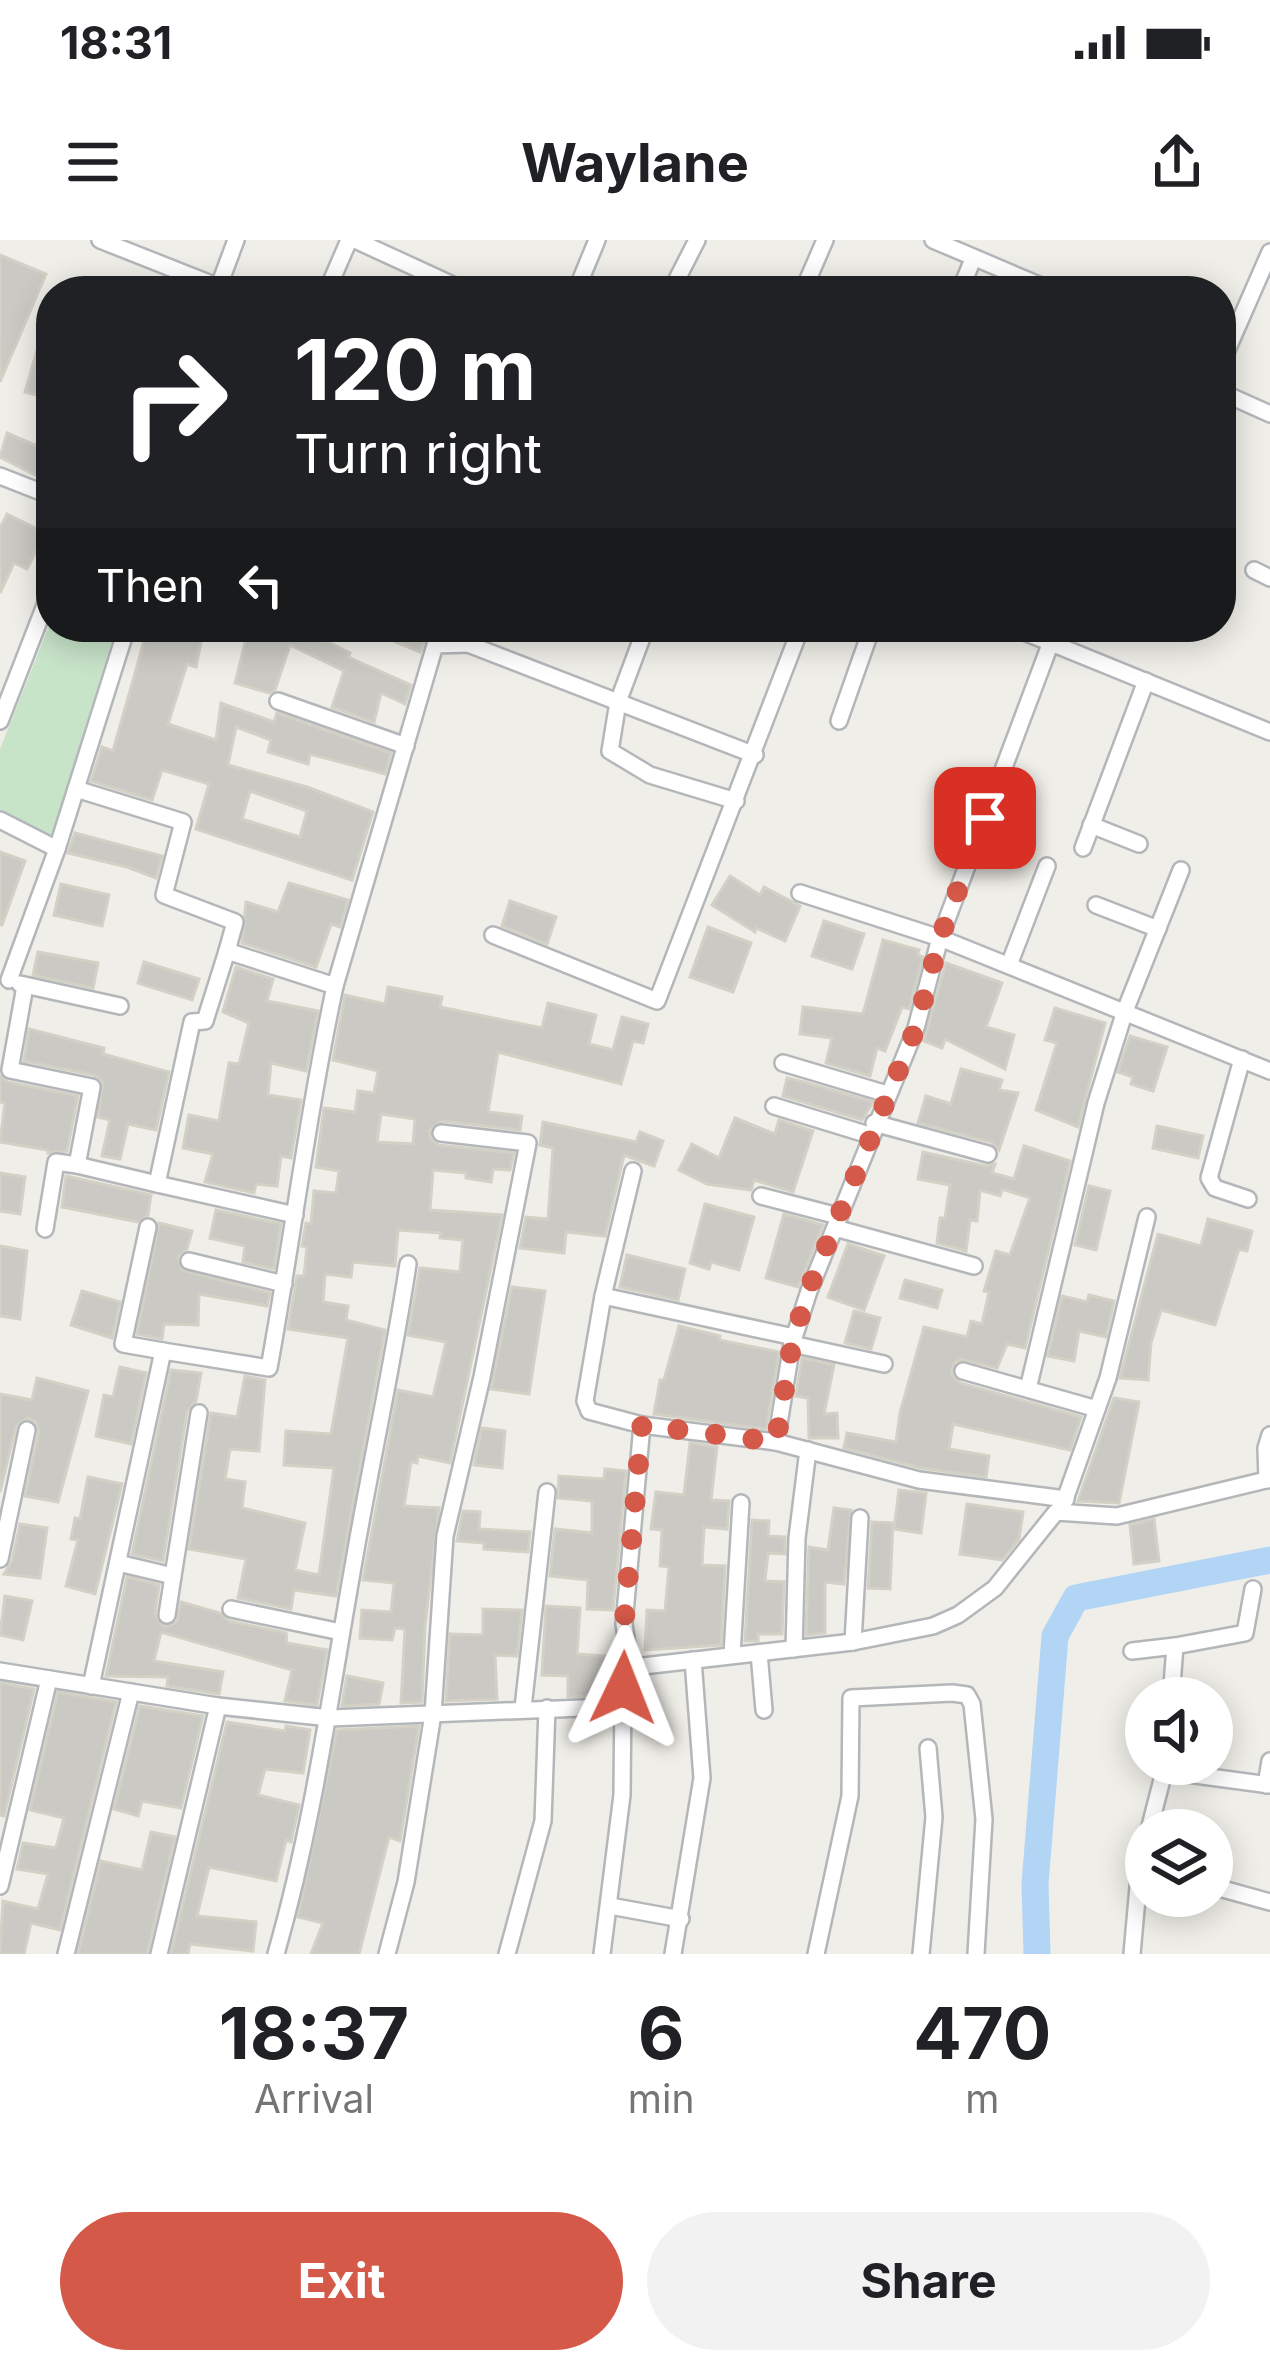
<!DOCTYPE html>
<style>
body{margin:0;font-family:Inter,sans-serif;background:#f2f2f2;color:#202124;height:100vh;display:flex;flex-direction:column;font-size:45px;white-space:nowrap}
*{box-sizing:border-box;margin:0}
p{font-size:39px;color:#757577}
.icon{flex:none;width:66px;height:66px;fill:none;stroke:currentColor;stroke-width:2;stroke-linecap:round;stroke-linejoin:round}
.map{position:relative;height:1714px;overflow:hidden}
.sheet{display:flex;flex-direction:column;background:#fff;flex:1}
.sheet>*{flex:none}
.guide{position:absolute;left:36px;top:36px;width:1200px;height:366px;border-radius:48px;box-shadow:0 6px 30px #0003;background:#202124;color:#fff;overflow:hidden}
.controls{position:absolute;left:1125px;top:1437px;display:grid;gap:24px}
.controls a{display:grid;place-items:center;width:108px;height:108px;border-radius:50%;background:#fff;box-shadow:0 6px 30px #0003;font-size:60px}
.pin{position:absolute;display:grid;place-items:center;width:102px;height:102px;color:#fff;margin:-51px;border-radius:24px;box-shadow:0 6px 18px #0006}
.me{position:absolute;width:132px;margin:-66px;rotate:2deg;stroke-linejoin:round;filter:drop-shadow(0 0 9px #0008)}
.turn{display:flex;align-items:center;gap:42px;height:252px;padding:0 60px;font-size:54px}
.turn .icon{width:156px;height:156px;stroke-width:2.5}
.turn b{display:block;font-size:84px;line-height:102px}
.then{display:flex;align-items:center;height:114px;padding:0 60px;background:#0003;gap:24px;font-size:45px}
.eta{display:flex;justify-content:space-evenly;align-items:center;height:204px;text-align:center}
.eta b{font-size:72px;font-weight:700;line-height:84px}
.primary-button{display:flex;gap:24px;margin-top:auto;padding:24px 60px}
.primary-button a{flex:1;height:138px;border-radius:72px;background:#d55948;color:#fff;font-size:48px;font-weight:700;line-height:138px;text-align:center}
.primary-button a+a{background:#f2f2f2;color:#202124}
.status{display:flex;justify-content:space-between;align-items:center;height:84px;padding:0 60px;background:#fff;direction:ltr}
.status svg{height:33px;fill:currentColor}
header{display:flex;justify-content:space-between;align-items:center;height:156px;padding:0 60px;background:#fff;font-size:54px;font-weight:700}
.map>svg:first-child{display:block}
</style>
<div class="status"><b>18:31</b><svg viewBox="0 0 49 12"><path d="M0 12V9h3v3zM5 12V6h3v6zM10 12V3h3v9zM15 12V0h3v12zM26 1h20v11H26zM47 4h2v5h-2z"/></svg></div>
<header><svg class="icon" aria-label="menu" viewBox="0 0 24 24"><path d="M4 6h16M4 12h16M4 18h16"/></svg>Waylane<svg class="icon" aria-label="share" viewBox="0 0 24 24"><path d="M12 15V3M7 8l5-5 5 5M5 13v7h14v-7"/></svg></header>
<div class="map">
<svg width="1270" height="1714" viewBox="0 0 1270 1714">
<rect width="100%" height="100%" fill="#efeee8"/>
<!-- green -->
<polygon fill="#c7e3c8" points="51,381 51,387 116,387 51,597 0,570 0,509"/>
<g fill="none" stroke-linecap="round" stroke-linejoin="round">
<!-- river -->
<polyline stroke="#b2d5f5" stroke-width="27" points="1037,1714 1035,1644 1055,1396 1076,1358 1270,1320"/>
</g>
<!-- building -->
<g fill="#cbc9c4" stroke="#d3d0c6" stroke-width="3" fill-rule="evenodd">
<polygon points="0,15 46,34 0,142"/>
<polygon points="48,72 51,73 51,159 25,152"/>
<polygon points="7,193 51,212 51,243 0,217"/>
<polygon points="7,274 45,293 27,329 14,323 0,353 0,288"/>
<path d="M148 387H204L196 427 187 424 168 484 216 500 221 463 274 482 277 473 391 513 385 534 310 514 308 524 268 512 271 500 236 487 228 525 307 547 373 572 352 640 196 589 209 544 162 530 152 560 91 541 102 507 113 511ZM250 551 307 571 300 597 242 579Z"/>
<polygon points="249,387 298,387 350,413 348,417 411,445 405,464 381,453 374,482 332,467 344,431 290,405 275,450 269,453 235,443"/>
<polygon points="360,387 413,387 428,393 420,412"/>
<polygon points="75,593 162,616 156,638 127,627 68,613"/>
<polygon points="0,612 25,621 2,685 0,684"/>
<polygon points="730,636 760,655 764,647 800,666 785,701 756,688 755,692 712,665"/>
<polygon points="289,643 348,660 340,687 331,684 316,727 242,703 246,662 278,672"/>
<polygon points="61,644 109,655 102,686 54,675"/>
<polygon points="510,661 556,677 547,704 502,686"/>
<polygon points="824,681 864,694 852,729 812,716"/>
<polygon points="708,687 751,703 733,752 690,737"/>
<polygon points="883,700 919,710 917,715 923,717 909,769 902,767 885,811 877,808 870,836 826,823 832,798 800,794 803,767 863,774"/>
<polygon points="38,712 98,723 93,748 33,735"/>
<polygon points="144,722 199,739 192,760 138,743"/>
<polygon points="946,723 1002,743 986,787 1014,795 1005,829 945,799 942,808 924,801"/>
<polygon points="236,727 273,739 267,761 318,771 306,831 271,823 268,855 301,860 291,918 281,916 277,946 256,944 254,953 205,942 213,914 183,908 189,875 219,881 229,823 239,824 249,783 223,772"/>
<path d="M388 747 442 757 440 767 542 788 548 763 596 775 589 804 613 810 622 777 648 784 643 803 633 801 621 844 498 812 488 872 522 876 520 890 442 881 429 890 431 899 438 905 514 913 510 930 493 929 491 942 466 938V933L433 930 430 970 502 975 450 1223 418 1216 417 1223 411 1222 404 1266 439 1268 425 1386 422 1462 401 1463 405 1389 395 1388 392 1400 360 1398 362 1370 391 1372 394 1343 363 1340 398 1150 433 1157 446 1102 408 1095 420 1028 460 1032 463 1000 440 998 441 993 398 990 395 1026 353 1022 351 1037 325 1034 323 1062 348 1066 346 1080 385 1090 336 1356 294 1350 291 1369 238 1358 246 1319 189 1309 211 1173 237 1177 245 1136 265 1140 259 1211 230 1209 225 1239 245 1242 242 1268 305 1283 295 1330 319 1335 334 1228 284 1225 286 1191 331 1194 348 1098 288 1089 297 1036H304L307 1007 302 1006 306 983 311 984 314 951 336 953 339 931 316 927 324 868 355 872 358 851 374 853 378 831 333 820 345 755 385 764ZM381 874 415 879 413 904 377 902Z"/>
<polygon points="1055,768 1105,783 1078,887 1036,870 1057,803 1045,800"/>
<polygon points="29,789 104,808 103,814 169,832 156,890 128,884 120,919 102,916 110,880 98,877 103,842 94,835 24,821"/>
<polygon points="1130,796 1167,807 1153,851 1131,844 1133,837 1118,832"/>
<polygon points="961,829 1002,840 999,850 1018,853 999,910 991,902 918,883 926,856 951,864"/>
<polygon points="0,836 8,842 78,856 67,911 48,913 48,910 0,902 5,863 0,862"/>
<polygon points="787,838 804,842 873,862 862,880 783,856"/>
<polygon points="735,878 775,894 779,880 813,891 793,952 754,940 751,950 707,944 679,930 692,904 719,918"/>
<polygon points="543,882 636,902 640,892 663,901 654,926 624,915 605,996 566,992 564,1013 520,1008 526,977 548,979 553,908 540,905"/>
<polygon points="1157,886 1203,896 1198,918 1153,908"/>
<polygon points="1024,906 1070,921 1025,1108 1007,1104 997,1128 961,1119 954,1123 951,1133 960,1143 1081,1177 1070,1210 953,1184 949,1209 989,1216 986,1237 921,1228 844,1208 847,1193 896,1202 900,1173 924,1087 967,1097 971,1081 982,1084 989,1052 984,1051 996,1011 1010,1015 1030,958 1002,949 1000,956 980,950 977,981 970,980 966,1011 937,1003 940,978 945,978 950,945 918,939 923,912 985,926 995,924 992,933 1014,939"/>
<polygon points="0,933 25,937 20,974 0,971"/>
<polygon points="66,936 151,955 148,975 138,982 62,967"/>
<polygon points="1089,946 1110,951 1096,1010 1075,1005"/>
<polygon points="705,964 754,977 739,1030 711,1022 709,1029 690,1023"/>
<polygon points="216,970 281,984 274,1029 243,1022 245,1006 210,998"/>
<polygon points="784,974 823,985 798,1047 766,1038"/>
<polygon points="1208,979 1252,991 1247,1011 1239,1009 1215,1085 1161,1070 1151,1103 1148,1140 1120,1138 1158,994 1201,1006"/>
<polygon points="159,983 192,991 187,1009 178,1017 182,1030 270,1053 267,1066 199,1054 198,1085 164,1084 162,1099 137,1094"/>
<polygon points="848,1004 884,1016 864,1070 828,1057"/>
<polygon points="0,1006 27,1011 20,1079 0,1076"/>
<polygon points="627,1015 685,1029 678,1060 620,1047"/>
<polygon points="905,1040 942,1050 937,1068 900,1058"/>
<polygon points="512,1047 545,1051 529,1154 491,1149"/>
<polygon points="82,1051 120,1062 112,1098 71,1085"/>
<polygon points="1089,1055 1114,1061 1106,1097 1079,1091 1074,1121 1048,1116 1062,1056 1087,1062"/>
<polygon points="854,1071 880,1078 871,1109 845,1103"/>
<polygon points="679,1086 720,1096 719,1100 779,1112 766,1189 654,1174 660,1140 664,1140"/>
<polygon points="802,1118 834,1125 824,1174 837,1173 838,1198 809,1198 808,1158 796,1156"/>
<polygon points="120,1127 146,1133 131,1204 96,1196 104,1155 113,1157"/>
<polygon points="171,1130 201,1133 196,1161 187,1171 163,1321 132,1314"/>
<polygon points="37,1138 88,1151 58,1262 25,1256 39,1191 36,1182 28,1178 16,1186 0,1252 0,1154 32,1160"/>
<polygon points="1114,1158 1139,1162 1119,1263 1078,1261"/>
<polygon points="482,1188 505,1191 502,1228 474,1225"/>
<polygon points="690,1203 717,1207 711,1260 729,1261 727,1289 704,1287 702,1325 725,1326 721,1405 645,1410 647,1370 665,1371 669,1327 660,1326 662,1290 651,1289 656,1252 684,1255"/>
<polygon points="605,1229 626,1231 613,1370 587,1369 588,1340 550,1336 555,1289 592,1293 592,1261 558,1258 559,1236 604,1239"/>
<polygon points="88,1237 122,1244 95,1354 66,1346 78,1300 71,1299 75,1278 80,1279"/>
<polygon points="899,1250 926,1253 921,1293 894,1289"/>
<polygon points="967,1264 1023,1272 1019,1299 1002,1320 960,1314"/>
<polygon points="834,1268 851,1270 844,1344 825,1342 825,1393 806,1395 809,1307 828,1310"/>
<polygon points="463,1271 480,1272 479,1289 530,1292 528,1312 484,1309 484,1303 457,1301"/>
<polygon points="1154,1279 1159,1321 1134,1324 1130,1285"/>
<polygon points="752,1280 769,1281 768,1296 785,1297 785,1314 768,1313 765,1341 784,1342 782,1394 758,1394 758,1401 745,1401"/>
<polygon points="872,1282 893,1283 890,1349 868,1348"/>
<polygon points="20,1284 47,1288 40,1338 4,1334 12,1321"/>
<polygon points="127,1337 159,1345 155,1374 164,1387 177,1382 181,1362 220,1373 229,1381 286,1393 287,1403 327,1410 317,1465 285,1461 292,1430 161,1392 154,1421 223,1432 219,1454 167,1446 168,1437 106,1436"/>
<polygon points="5,1356 32,1361 23,1400 0,1395"/>
<polygon points="546,1366 580,1368 577,1414 617,1417 619,1431 603,1455 568,1457 568,1436 542,1435"/>
<polygon points="483,1369 522,1370 517,1416 495,1415 497,1459 446,1461 450,1394 483,1395"/>
<polygon points="347,1436 383,1443 379,1464 342,1466"/>
<polygon points="0,1443 34,1449 4,1576 0,1575"/>
<polygon points="58,1452 116,1462 60,1690 31,1683 24,1714 0,1714 3,1661 38,1669 48,1634 17,1629 23,1603 56,1608 64,1578 30,1570"/>
<polygon points="140,1466 203,1476 181,1568 142,1561 138,1576 114,1569"/>
<polygon points="227,1482 285,1491 286,1486 310,1490 303,1533 265,1529 258,1555 299,1565 291,1602 286,1600 276,1641 209,1627 197,1676 256,1682 253,1711 190,1704 188,1714 171,1714"/>
<polygon points="419,1486 400,1601 389,1597 359,1714 311,1714 323,1683 298,1677 337,1490"/>
<polygon points="151,1592 175,1597 147,1714 78,1714 101,1621 142,1630"/>
</g>
<g fill="none" stroke-linecap="round" stroke-linejoin="round">
<defs>
<g id="minor">
<polyline points="100,0 229,51"/>
<polyline points="355,0 466,51"/>
<polyline points="933,0 1053,51"/>
<polyline points="217,51 236,0"/>
<polyline points="327,51 349,0"/>
<polyline points="576,51 597,0"/>
<polyline points="671,51 697,0"/>
<polyline points="803,51 825,0"/>
<polyline points="960,51 973,19"/>
<polyline points="1221,124 1270,12"/>
<polyline points="1221,152 1270,174"/>
<polyline points="0,236 51,256"/>
<polyline points="1254,330 1270,338"/>
<polyline points="473,387 468,404 755,515"/>
<polyline points="646,387 618,462 610,511 650,535 736,561"/>
<polyline points="1012,387 1270,492"/>
<polyline points="278,461 406,506"/>
<polyline points="0,481 51,350"/>
<polyline points="839,481 872,387"/>
<polyline points="76,549 183,582 164,655 235,682 227,711"/>
<polyline points="0,580 57,609"/>
<polyline points="1091,585 1139,604"/>
<polyline points="1083,608 1146,441"/>
<polyline points="800,653 940,698 1270,831"/>
<polyline points="1096,665 1158,689"/>
<polyline points="493,695 657,761 801,387"/>
<polyline points="1009,725 1047,626"/>
<polyline points="9,740 57,609 127,387"/>
<polyline points="20,744 120,766"/>
<polyline points="25,746 10,830 92,847 77,925 157,944"/>
<polyline points="335,746 435,405 468,404"/>
<polyline points="1242,819 1209,938 1215,948 1248,959"/>
<polyline points="783,823 887,854"/>
<polyline points="774,866 869,895"/>
<polyline points="874,883 988,914"/>
<polyline points="633,931 603,1056 585,1161 589,1171 642,1185"/>
<polyline points="761,956 838,976"/>
<polyline points="148,987 123,1104 163,1111"/>
<polyline points="835,988 974,1026"/>
<polyline points="45,989 56,922 77,925"/>
<polyline points="189,1021 284,1044"/>
<polyline points="603,1056 794,1097"/>
<polyline points="792,1104 884,1124"/>
<polyline points="963,1131 1097,1169"/>
<polyline points="1028,1149 1096,863 1125,771 1181,630"/>
<polyline points="776,1202 792,1104 809,1051 916,788 940,698 1051,402"/>
<polyline points="1267,1240 1266,1208 1270,1195"/>
<polyline points="1062,1268 1108,1138 1147,977"/>
<polyline points="0,1319 27,1190"/>
<polyline points="118,1323 173,1336 167,1375"/>
<polyline points="173,1336 199,1173"/>
<polyline points="231,1369 341,1392"/>
<polyline points="853,1402 860,1278"/>
<polyline points="794,1409 797,1298 808,1210"/>
<polyline points="1132,1411 1175,1406"/>
<polyline points="759,1413 764,1470"/>
<polyline points="732,1415 741,1263"/>
<path d="M0 1431 218 1466 330 1478 607 1467C625 1457 623 1434 643 1426L853 1402 933 1386 958 1375 995 1348 1056 1272 1117 1276 1270 1239"/>
<polyline points="631,1432 624,1384 642,1185 776,1202 919,1240 1066,1259"/>
<path d="M91 1446 163 1111 269 1128C292 1001 308 872 335 746L227 711 205 781 192 782 157 944 295 975"/>
<polyline points="1171,1458 1175,1406 1245,1393 1253,1349"/>
<polyline points="523,1468 547,1252"/>
<polyline points="1165,1531 1270,1545"/>
<polyline points="1266,1545 1270,1521"/>
<polyline points="1149,1590 1166,1524"/>
<polyline points="0,1646 49,1439"/>
<polyline points="1212,1646 1270,1662"/>
<polyline points="610,1666 681,1679"/>
<polyline points="66,1714 131,1452"/>
<polyline points="159,1714 218,1466"/>
<path d="M276 1714C314 1581 330 1456 354 1321 371 1222 393 1124 408 1024"/>
<polyline points="387,1714 406,1642 433,1474 445,1296 482,1137 528,903 441,893"/>
<polyline points="507,1714 543,1581 547,1468"/>
<polyline points="602,1714 622,1555 623,1451"/>
<polyline points="673,1714 702,1538 693,1420"/>
<polyline points="816,1714 850,1556 851,1458 952,1453 967,1455 972,1464 984,1579 976,1714"/>
<polyline points="921,1714 934,1577 928,1508"/>
<polyline points="1132,1714 1140,1625 1146,1602"/>
</g>
</defs>
<!-- minor casing -->
<use href="#minor" stroke="#b4b7ba" stroke-width="20"/>
<!-- minor -->
<use href="#minor" stroke="#fff" stroke-width="15"/>
</g>
<g fill="none" stroke-linecap="round" stroke-linejoin="round">
<!-- route -->
<polyline stroke="#d55948" stroke-width="21" stroke-dasharray="0 37.8" points="623,1448 631,1432 624,1384 642,1185 776,1202 792,1104 808,1051 916,788 940,698 985,578"/>
</g>
</svg>
<div class="controls">
<a><svg class="icon" aria-label="sound" viewBox="0 0 24 24"><path d="M4 9h4l5-4v14l-5-4H4zM17 9q2 3 0 6"/></svg></a>
<a><svg class="icon" aria-label="layers" viewBox="0 0 24 24"><path d="M12 4l9 5-9 5-9-5zM3 14l9 5 9-5"/></svg></a>
</div>
<div class="pin" style="left:985px;top:578px;background:#d93025"><svg class="icon" aria-label="arrive" viewBox="0 0 24 24"><path d="M6 21V4h12l-3 4 3 4H6"/></svg></div>
<svg class="me" style="left:623px;top:1448px" viewBox="-20 -20 40 40"><path d="M0-17L14 15 0 8-14 15z" fill="#d55948" stroke="#fff" stroke-width="4"/></svg>
<div class="guide">
<div class="turn"><svg class="icon" aria-label="right" viewBox="0 0 24 24"><path d="M7 20v-9h11M14 6l5 5-5 5"/></svg><div><b>120 m</b>Turn right</div></div>
<div class="then">Then<svg class="icon" aria-label="left" viewBox="0 0 24 24"><path d="M17 20v-9H6M10 6l-5 5 5 5"/></svg></div>
</div>
</div>
<section class="sheet">
<div class="eta">
<div><b>18:37</b><p>Arrival</p></div>
<div><b>6</b><p>min</p></div>
<div><b>470</b><p>m</p></div>
</div>
<div class="primary-button"><a>Exit</a><a>Share</a></div>
</section>
